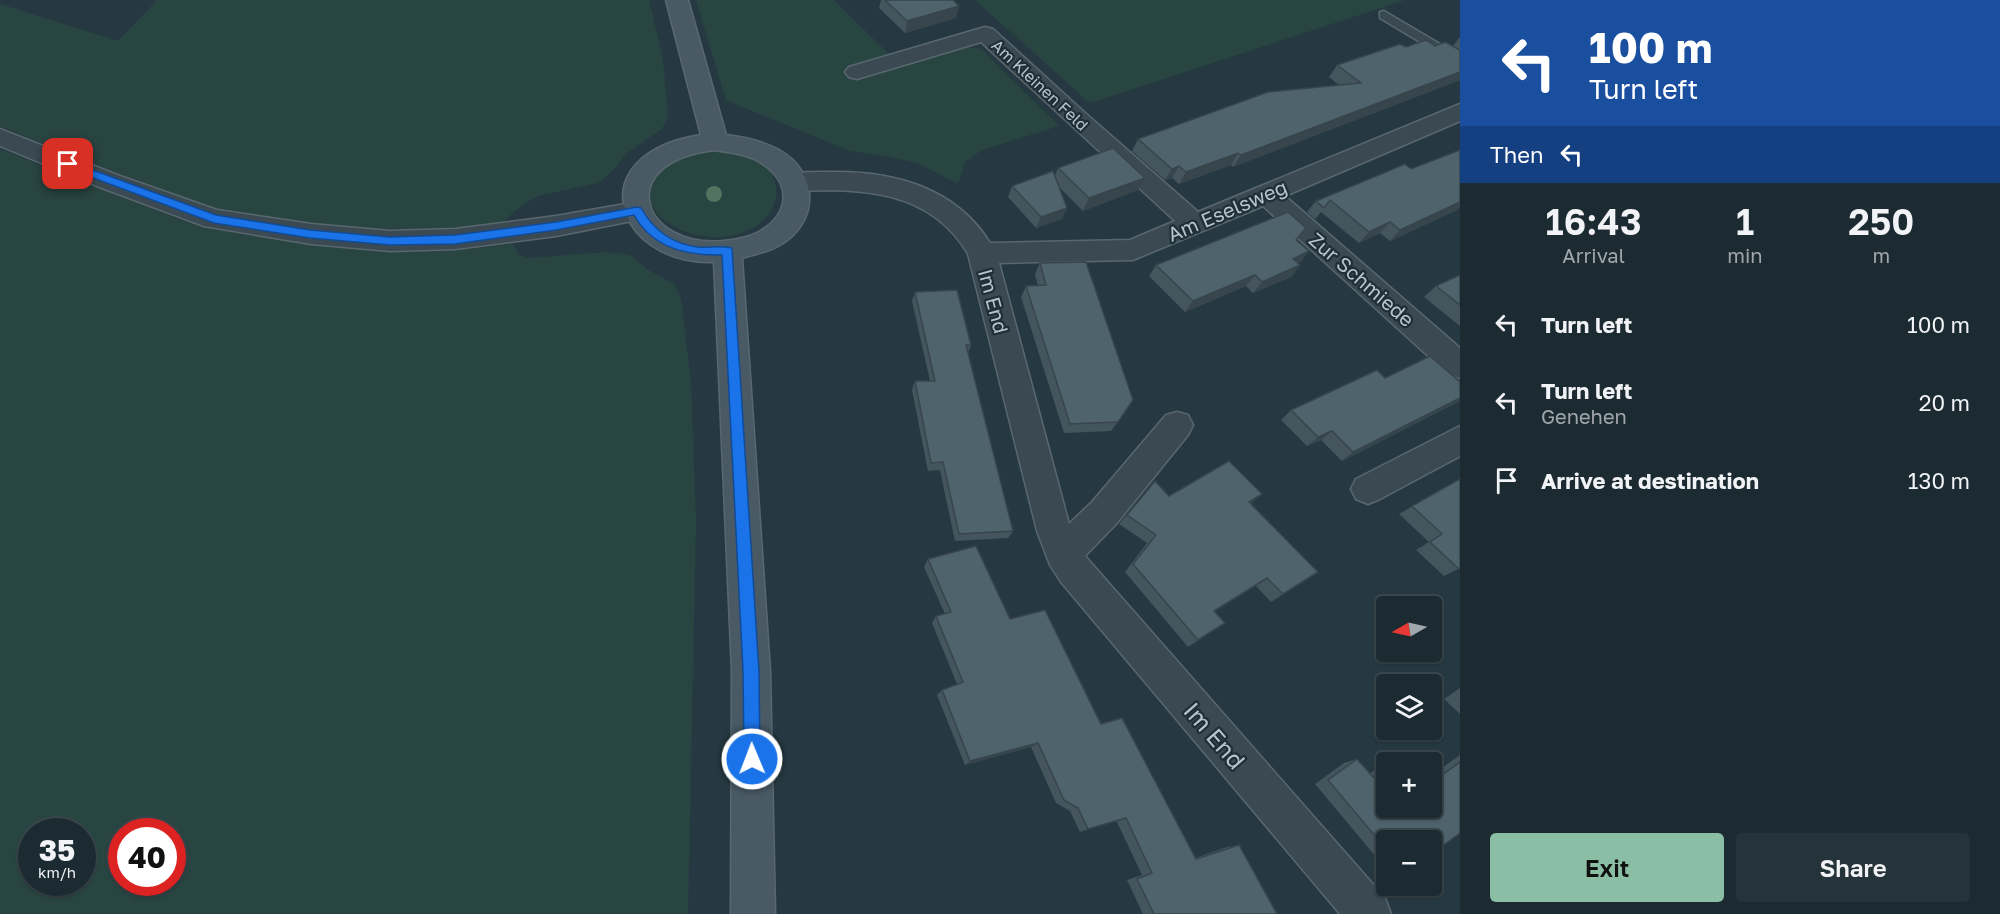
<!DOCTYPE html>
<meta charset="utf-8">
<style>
body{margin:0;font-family:"Golos Text",sans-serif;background:#25333a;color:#f1f3f6;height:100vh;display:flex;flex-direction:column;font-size:22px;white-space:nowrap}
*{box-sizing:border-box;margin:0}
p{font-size:20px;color:#a0a7ac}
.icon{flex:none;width:33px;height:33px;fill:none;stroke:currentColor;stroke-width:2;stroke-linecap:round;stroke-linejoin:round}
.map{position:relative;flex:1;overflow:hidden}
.side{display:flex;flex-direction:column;background:#1c2b32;width:540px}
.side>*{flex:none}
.banner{background:#1a4fa0;color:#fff;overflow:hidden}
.needle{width:39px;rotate:261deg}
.buttons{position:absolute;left:1376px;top:596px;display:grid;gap:12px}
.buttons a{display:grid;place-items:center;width:66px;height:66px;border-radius:6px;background:#1c2b32;box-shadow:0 2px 4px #0004,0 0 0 2px #3a474d;font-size:30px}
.speed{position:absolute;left:18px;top:818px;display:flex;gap:12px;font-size:30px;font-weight:700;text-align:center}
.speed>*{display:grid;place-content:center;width:78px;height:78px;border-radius:50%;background:#1c2b32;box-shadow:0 2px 4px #0004,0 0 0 2px #3a474d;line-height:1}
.speed small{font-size:15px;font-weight:400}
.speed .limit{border:9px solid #d22;background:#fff;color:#111}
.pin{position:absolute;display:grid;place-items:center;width:51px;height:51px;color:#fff;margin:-26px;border-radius:12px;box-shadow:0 3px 9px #0006}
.me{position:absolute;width:66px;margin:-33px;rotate:359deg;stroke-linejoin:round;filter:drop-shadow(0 0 4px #0008)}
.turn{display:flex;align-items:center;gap:21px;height:126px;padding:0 30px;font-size:27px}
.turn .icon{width:78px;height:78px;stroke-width:2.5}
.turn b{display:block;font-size:42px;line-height:51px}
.then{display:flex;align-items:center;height:57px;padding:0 30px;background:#0003;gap:12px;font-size:22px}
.eta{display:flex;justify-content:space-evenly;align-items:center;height:102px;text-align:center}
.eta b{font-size:36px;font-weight:600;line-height:42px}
.action{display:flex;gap:12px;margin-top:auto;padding:12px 30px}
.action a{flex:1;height:69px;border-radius:6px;background:#8abfa5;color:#111;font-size:24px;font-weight:600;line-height:69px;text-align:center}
.action a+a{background:#25333a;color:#f1f3f6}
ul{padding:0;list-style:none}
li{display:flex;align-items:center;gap:18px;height:78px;padding:0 30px}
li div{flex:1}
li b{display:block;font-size:22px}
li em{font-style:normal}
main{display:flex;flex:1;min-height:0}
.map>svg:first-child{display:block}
</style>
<main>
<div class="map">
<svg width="1460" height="914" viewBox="0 0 1460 914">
<rect width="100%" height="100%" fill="#263942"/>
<!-- green -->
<g fill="#294541" fill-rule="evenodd">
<path d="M157 0H649L663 60 668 116 662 129 627 153 613 170 598 183 537 196 514 211 500 228C407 231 294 232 204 206 183 200 161 190 140 182 93 163 46 145 0 126V4L118 41Z"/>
<polygon points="696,0 834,0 890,55 845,69 854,79 962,46 981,49 1059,126 982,150 965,162 958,184 917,163 886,156 850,151 726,100"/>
<polygon points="975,0 1405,0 1090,103"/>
<path d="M0 149 178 219 240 234 372 250 472 249 513 244 519 255 529 258 606 252 630 255 647 269 675 285 681 299 691 382 696 522 688 914H0ZM32 831H82V882H32ZM122 831H172V882H122Z"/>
<path d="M719 149C729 151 740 153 750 157 780 168 785 203 761 222 707 266 607 204 667 165 673 161 680 155 687 154 697 151 708 150 719 149Z"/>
</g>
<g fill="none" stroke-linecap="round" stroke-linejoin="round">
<defs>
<polygon id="lane" points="1384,11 1460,56 1460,66 1380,18 1380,12"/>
<g id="street">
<path d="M985 27 993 29 1083 111 1198 212 1460 104V121L1285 196 1460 348V378L1449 375 1263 206 1133 260 999 263 1069 524 1092 502 1166 415 1177 412 1188 415 1193 425 1188 435 1116 524 1085 556 1385 898 1391 914H1340L1061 582 1050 565 1037 531 968 254C931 190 861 188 795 191L786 188 782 182 786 176C801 171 816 172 832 172 894 171 956 188 990 243L1130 240 1175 221 981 42 857 79 849 77 845 72 849 67Z"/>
<polygon points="0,129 120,176 217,210 311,224 390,231 455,229 556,216 637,202 647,204 651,211 647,218 637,220 556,236 455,249 390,251 311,244 204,226 102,188 0,146"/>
<polygon points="1460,426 1460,456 1380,499 1368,504 1356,499 1351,489 1356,479"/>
</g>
<path id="secondary" d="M666 0H688L726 135C744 137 762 141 779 150 820 173 819 224 778 246 768 252 754 254 742 258L770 671 775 914H731L732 671 714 262C615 265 578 154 701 135ZM715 150C731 153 749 154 763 164 792 184 790 214 759 232 749 237 735 240 724 241 641 249 611 162 715 150Z"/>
</defs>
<!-- lane casing -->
<use href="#lane" stroke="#59676f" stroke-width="3"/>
<!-- street casing -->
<use href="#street" stroke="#59676f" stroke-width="3"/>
<!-- secondary casing -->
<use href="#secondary" stroke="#59676f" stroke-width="3"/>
<!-- lane -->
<use href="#lane" fill="#3b4a52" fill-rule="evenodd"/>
<!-- street -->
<use href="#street" fill="#3b4a52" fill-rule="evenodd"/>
<!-- secondary -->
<use href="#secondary" fill="#495a65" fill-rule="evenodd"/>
</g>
<!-- trees -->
<circle fill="#52735f" cx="714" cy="194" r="8"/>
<!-- wall -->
<g fill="#44555e">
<polygon points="881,0 953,0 956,18 905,33 879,8"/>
<polygon points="1460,37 1460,80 1233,167 1231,165 1179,184 1172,178 1165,180 1132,151 1138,139 1339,85 1329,77 1337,65 1406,47 1435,46 1453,46"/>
<polygon points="1058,168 1145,178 1138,190 1083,211 1059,187 1062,219 1036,228 1008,197 1012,186 1055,175"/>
<polygon points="1411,169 1457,210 1390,241 1380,233 1359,243 1321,212 1315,219 1307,212 1316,201"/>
<polygon points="1296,240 1300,263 1298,263 1300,265 1291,277 1253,293 1246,286 1185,312 1149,276 1156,265"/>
<polygon points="1040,263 1133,400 1111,431 1064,433 1021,297 1026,286 1038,286 1035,274"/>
<polygon points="1460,275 1460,326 1424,297 1436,286"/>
<polygon points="915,292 971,345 968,353 1013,531 1008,538 955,541 940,470 928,471 912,390 915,381 930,381 912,301"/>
<polygon points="1385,378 1458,402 1342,461 1321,440 1307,446 1281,420 1291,410"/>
<polygon points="1460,479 1460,568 1444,576 1416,550 1429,542 1399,514"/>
<polygon points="1155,481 1169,496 1251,504 1318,572 1271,602 1256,586 1214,611 1225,623 1188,647 1125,572 1147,543 1119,524"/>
<polygon points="928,559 1010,619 1101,724 1195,858 1227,847 1239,845 1277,914 1143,914 1127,880 1142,875 1116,820 1080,832 1070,811 1056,803 1031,747 965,765 937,695 942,690 957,684 932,623 936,616 945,614 924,567"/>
<polygon points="1460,688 1460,714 1444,699"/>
<polygon points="1460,755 1460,833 1434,852 1431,853 1431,840 1386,840 1386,863 1382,864 1315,784 1344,763 1357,759 1370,773 1377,769 1386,766 1386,807 1431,807 1431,776"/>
</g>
<!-- shaded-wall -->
<g fill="#37454c">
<polygon points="959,6 956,18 905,33 907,21"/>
<polygon points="1460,72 1460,80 1233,167 1241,155"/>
<polygon points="1238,153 1231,165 1179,184 1186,172"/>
<polygon points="1179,166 1172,178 1165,180 1172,169"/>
<polygon points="1145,178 1138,190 1083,211 1089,198"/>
<polygon points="1460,198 1460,207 1457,210 1390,241 1400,230"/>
<polygon points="1067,208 1062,219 1036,228 1041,217"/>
<polygon points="1390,222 1380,233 1359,243 1369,232"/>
<polygon points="1309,251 1300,263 1283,270 1293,259"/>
<polygon points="1300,265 1291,277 1253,293 1262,282"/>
<polygon points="1255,275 1246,286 1185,312 1193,301"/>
<polygon points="1460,398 1460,401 1458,402 1342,461 1353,452"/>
<polygon points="1332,431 1321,440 1307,446 1318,437"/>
<polygon points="1262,494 1252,503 1239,510 1249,502"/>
<polygon points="1267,578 1256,586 1204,618 1214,611"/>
<polygon points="1038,743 1031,747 965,765 970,761"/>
</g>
<!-- building -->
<g fill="#4f636d" stroke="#37454c" stroke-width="1.5">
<polygon points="885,0 953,0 959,6 907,21"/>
<polygon points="1426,40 1435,46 1445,42 1460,50 1460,72 1241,155 1238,153 1186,172 1179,166 1172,169 1138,139 1268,92 1361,83 1337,65 1400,44 1406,47"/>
<polygon points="1113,148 1145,178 1089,198 1058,168"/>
<polygon points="1460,150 1460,202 1400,230 1390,222 1369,232 1330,200 1324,208 1316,201 1405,164 1411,169"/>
<polygon points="1053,171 1067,208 1041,217 1012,186"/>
<polygon points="1288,212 1306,228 1296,240 1309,251 1293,259 1300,265 1262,282 1255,275 1193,301 1156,265"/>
<polygon points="1086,262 1133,400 1118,422 1070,424 1026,286 1046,285 1040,263"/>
<polygon points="1460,275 1460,305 1436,286"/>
<polygon points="957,290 971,345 966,345 1013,531 959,534 943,462 931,463 915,381 935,381 915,292"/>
<polygon points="1430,356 1460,382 1460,398 1353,452 1332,431 1318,437 1291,410 1377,370 1385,378"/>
<polygon points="1229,461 1262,494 1249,502 1318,572 1283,594 1267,578 1214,611 1225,623 1198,640 1133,564 1156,535 1127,515 1155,481 1169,496"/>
<polygon points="1460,479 1460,568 1459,569 1430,542 1442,534 1412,506"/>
<polygon points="976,546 1010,619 1045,610 1101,724 1122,718 1196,859 1239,845 1277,914 1154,914 1137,879 1152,873 1126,818 1088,829 1078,808 1064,800 1038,743 970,761 942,690 963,682 936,616 951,612 928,559"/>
<polygon points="1357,759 1373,777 1386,768 1386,807 1431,807 1431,783 1460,762 1460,833 1434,852 1431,849 1431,840 1386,840 1386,849 1328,780"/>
</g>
<!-- route -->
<path fill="#1a73e8" stroke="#114b97" stroke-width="1.5" d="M68 161 216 215 310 230 390 237 455 235 556 222 637 207 641 208C653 229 672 244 698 247 709 248 721 245 732 248L759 671 760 759 758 765 752 767 746 765 744 759 743 671 722 255C687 256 652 248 634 215L556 230 455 244 390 245 310 238 214 223 64 167V162Z"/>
<g text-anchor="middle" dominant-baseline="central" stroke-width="4.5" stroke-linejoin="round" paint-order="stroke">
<!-- far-street labels -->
<g font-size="16" fill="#b8c4cc" stroke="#1f2f37">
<text transform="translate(1040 85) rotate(43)">Am Kleinen Feld</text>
</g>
<!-- street labels -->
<g font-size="20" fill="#b8c4cc" stroke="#1f2f37">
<text transform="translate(1227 210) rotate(-23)">Am Eselsweg</text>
<text transform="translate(1362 279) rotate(41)">Zur Schmiede</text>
<text transform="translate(994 301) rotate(75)">Im End</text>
</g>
<!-- near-street labels -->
<g font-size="24" fill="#b8c4cc" stroke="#1f2f37">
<text transform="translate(1215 735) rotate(49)">Im End</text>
</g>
</g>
</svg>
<div class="buttons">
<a><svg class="needle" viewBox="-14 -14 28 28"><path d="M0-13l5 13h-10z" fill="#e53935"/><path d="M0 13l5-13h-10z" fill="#a0a7ac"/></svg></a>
<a><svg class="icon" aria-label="layers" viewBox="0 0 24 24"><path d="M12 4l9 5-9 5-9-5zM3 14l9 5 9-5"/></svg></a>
<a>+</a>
<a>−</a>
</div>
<div class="speed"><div>35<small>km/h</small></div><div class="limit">40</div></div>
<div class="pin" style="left:68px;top:164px;background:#d93025"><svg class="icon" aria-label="arrive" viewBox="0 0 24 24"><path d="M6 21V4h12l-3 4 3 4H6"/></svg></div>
<svg class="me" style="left:752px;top:759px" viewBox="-20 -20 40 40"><circle r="17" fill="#1a73e8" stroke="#fff" stroke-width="3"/><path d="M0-11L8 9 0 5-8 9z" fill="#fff"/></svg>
</div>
<section class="side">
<div class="banner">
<div class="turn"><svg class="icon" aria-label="left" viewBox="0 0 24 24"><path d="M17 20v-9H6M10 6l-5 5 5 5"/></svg><div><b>100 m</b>Turn left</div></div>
<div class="then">Then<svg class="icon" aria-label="left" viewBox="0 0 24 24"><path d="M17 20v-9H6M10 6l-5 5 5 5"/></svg></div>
</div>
<div class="eta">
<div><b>16:43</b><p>Arrival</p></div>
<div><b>1</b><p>min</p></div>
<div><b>250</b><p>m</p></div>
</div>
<ul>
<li><svg class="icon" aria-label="left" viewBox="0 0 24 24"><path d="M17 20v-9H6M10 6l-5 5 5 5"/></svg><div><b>Turn left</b></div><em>100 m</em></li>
<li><svg class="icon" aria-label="left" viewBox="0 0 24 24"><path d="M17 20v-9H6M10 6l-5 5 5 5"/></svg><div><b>Turn left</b><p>Genehen</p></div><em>20 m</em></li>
<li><svg class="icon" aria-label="arrive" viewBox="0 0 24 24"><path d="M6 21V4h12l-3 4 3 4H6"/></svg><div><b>Arrive at destination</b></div><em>130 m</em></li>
</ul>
<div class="action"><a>Exit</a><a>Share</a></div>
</section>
</main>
